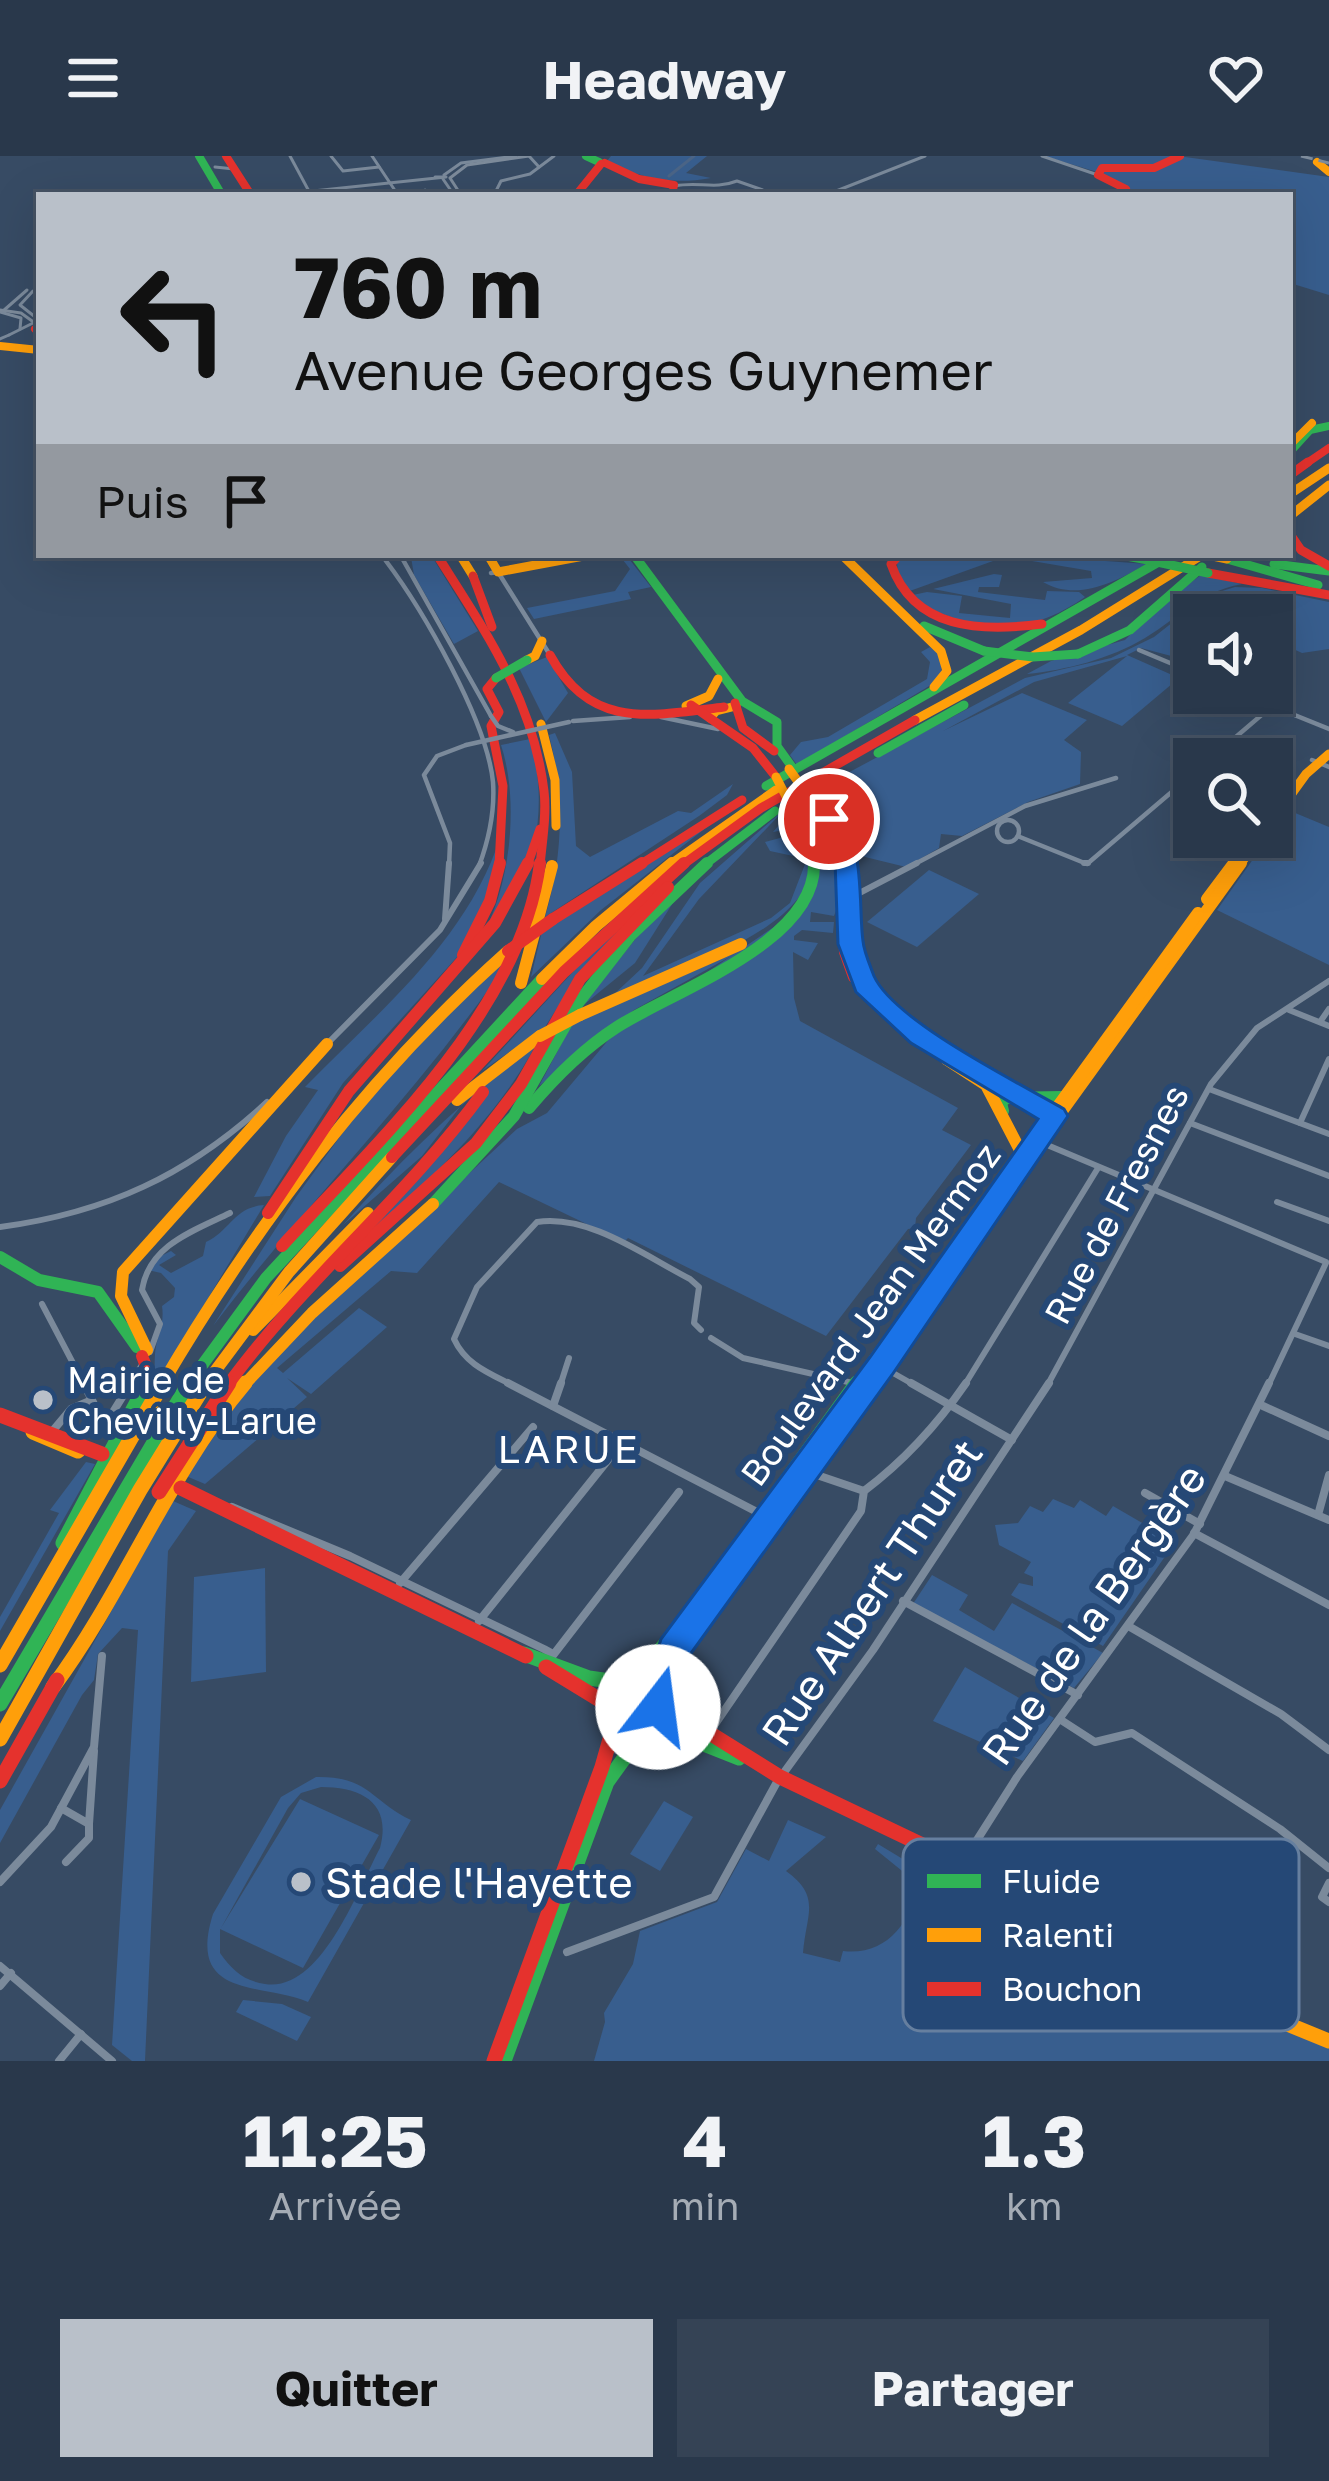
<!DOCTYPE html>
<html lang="fr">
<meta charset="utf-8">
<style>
body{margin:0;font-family:"Golos Text",sans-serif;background:#354355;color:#f1f3f6;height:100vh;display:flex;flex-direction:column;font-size:45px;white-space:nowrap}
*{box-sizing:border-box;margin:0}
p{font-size:39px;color:#a5acb5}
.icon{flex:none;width:66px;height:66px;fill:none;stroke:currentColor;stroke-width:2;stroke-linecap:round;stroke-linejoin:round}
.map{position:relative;height:1905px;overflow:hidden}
.side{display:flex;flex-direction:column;background:#29384b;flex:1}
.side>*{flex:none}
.top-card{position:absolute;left:36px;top:36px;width:1257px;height:366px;border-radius:0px;box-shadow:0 12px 48px #0002,0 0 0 3px #455263;background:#b9c0c9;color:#111;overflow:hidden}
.tools{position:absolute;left:1173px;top:438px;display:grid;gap:24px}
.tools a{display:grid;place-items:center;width:120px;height:120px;border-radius:0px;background:#29384b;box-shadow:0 12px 48px #0002,0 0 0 3px #455263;font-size:60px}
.pin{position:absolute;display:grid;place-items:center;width:102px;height:102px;color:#fff;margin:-51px;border:6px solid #fff;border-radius:50%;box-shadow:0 3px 12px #0007}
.me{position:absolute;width:132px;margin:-66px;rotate:15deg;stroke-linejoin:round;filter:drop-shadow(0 0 9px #0008)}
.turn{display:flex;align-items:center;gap:42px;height:252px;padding:0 60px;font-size:54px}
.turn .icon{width:156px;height:156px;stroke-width:2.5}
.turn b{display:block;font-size:84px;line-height:102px}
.then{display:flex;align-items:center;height:114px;padding:0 60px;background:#0003;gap:24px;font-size:45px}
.eta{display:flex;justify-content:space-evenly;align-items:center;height:204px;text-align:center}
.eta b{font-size:72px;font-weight:700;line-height:84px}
.button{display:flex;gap:24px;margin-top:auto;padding:24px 60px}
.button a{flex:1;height:138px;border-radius:0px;background:#b9c0c9;color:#111;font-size:48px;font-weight:700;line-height:138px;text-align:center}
.button a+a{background:#354355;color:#f1f3f6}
header{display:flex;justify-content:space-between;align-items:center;height:156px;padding:0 60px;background:#29384b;font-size:54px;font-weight:700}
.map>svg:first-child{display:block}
</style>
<header><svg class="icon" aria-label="menu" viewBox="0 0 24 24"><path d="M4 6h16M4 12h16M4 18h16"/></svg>Headway<svg class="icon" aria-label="heart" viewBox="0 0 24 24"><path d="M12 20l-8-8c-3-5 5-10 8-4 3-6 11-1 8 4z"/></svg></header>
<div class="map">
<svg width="1329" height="1905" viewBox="0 0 1329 1905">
<rect width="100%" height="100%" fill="#374b64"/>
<!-- green -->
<g fill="#385e8e" fill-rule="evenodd">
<path d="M611 0H707L686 17 711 22C672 29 641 23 607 5Z"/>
<polygon points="1044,0 1178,0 1329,21 1329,139 1290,127 1290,39 1124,39 1127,34 1097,16"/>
<polygon points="431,399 478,475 454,488 414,419 411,401"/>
<polygon points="619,399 626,399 651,431 628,436 631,443 534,463 527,452 615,435 630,413"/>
<polygon points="904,399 1021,400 1024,402 993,405 907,436 898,422 897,407"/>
<path d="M1036 400 1147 408C1115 426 1077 446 1043 426L1092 422 1091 415 1032 405Z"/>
<path d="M994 418 1002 419 999 431H979L978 436 1045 444 1047 435 1079 436 1085 441C1024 484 969 477 908 440L927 436 962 440 959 457 1010 462 1011 448 933 433Z"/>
<path d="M1201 419 1242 428C1196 437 1182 460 1145 482 1110 503 1066 514 1027 518L1051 505 1125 484 1161 448Z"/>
<polygon points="1235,431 1262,432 1329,446 1329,493 1302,497 1272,483 1272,459 1194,459 1194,506 1141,492 1127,499 1179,522 1122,570 1068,547 1127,500 1034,526 943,575 1022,537 1087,564 1064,584 1081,596 1080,628 1028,646 962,680 941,678 939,692 906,711 857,699 857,705 852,702 838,664 844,635 832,630 814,635 1025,522 1111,502 1154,481 1206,440"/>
<polygon points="930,491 940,499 942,516 931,529 797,609 790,599 801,586 828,581 927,523 930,506 921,496"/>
<polygon points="547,501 568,537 546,566 519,512"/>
<path d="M555 577 572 616 576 690 590 701 678 655 691 657 733 628 727 639 699 660 545 761C563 701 565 640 549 579Z"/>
<path d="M530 583C544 629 542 687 519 730 511 746 496 761 485 775 511 723 519 644 501 589Z"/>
<path d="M807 646 833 693 837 752 834 760 811 756 810 766H834L833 777 802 774 794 780V784L818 787 808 804 793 796 794 842 800 865 958 952 942 974 971 989 916 1062 915 1072 908 1073 826 1180 628 1082 624 1086 499 1026 417 1117 391 1115 277 1212 283 1217 359 1152 387 1171 311 1238 287 1222 307 1241 205 1328 186 1320 268 1204 517 973 547 957 610 882 805 750C831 717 815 684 796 652Z"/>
<path d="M787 651 699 743 643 820 771 762 790 747 807 703 770 695 765 686 795 678 790 673 773 676 790 656C799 671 812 690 812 707 810 777 665 817 611 841L642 812 700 727Z"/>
<polygon points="1288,654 1329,671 1329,809 1217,754"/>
<polygon points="712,667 601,754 531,821 542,775"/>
<path d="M501 679 488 753 467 790 343 927 270 1040 254 1041 286 980 318 934 305 931C380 854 468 784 501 679Z"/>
<polygon points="929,714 979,738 917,791 867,766"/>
<polygon points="676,742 635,807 581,851 637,781"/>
<polygon points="644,747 580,816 545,871 482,915 593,794"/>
<polygon points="742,794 634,854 539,930 572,868"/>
<path d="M515 795C426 929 310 1042 213 1170L296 1041 385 919Z"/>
<path d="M537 887C491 972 423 1029 353 1092L486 937 470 938 422 1000 343 1069C402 1002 466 941 537 887Z"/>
<path d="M264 1049 151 1237C156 1222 154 1213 155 1198 156 1181 165 1170 162 1150L174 1141 175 1132 161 1117 148 1114 155 1103 171 1095 176 1099 159 1109 171 1117 203 1100 206 1086C231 1074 234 1051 264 1049Z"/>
<polygon points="86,1306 95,1308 0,1475 0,1461 59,1357 50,1354"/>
<polygon points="1053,1343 1074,1352 1080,1344 1106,1360 1113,1350 1175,1386 1103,1490 1011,1439 1019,1427 1033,1430 1033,1421 1024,1417 1031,1406 999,1389 995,1369 1018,1367 1030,1350 1043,1356"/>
<polygon points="173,1345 196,1355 168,1395 145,1905 132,1905 112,1889 138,1474 122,1472 98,1498 94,1524 82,1539 0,1687 0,1654"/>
<polygon points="265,1412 266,1516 191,1526 194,1421"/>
<polygon points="932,1419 968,1439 959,1454 994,1475 1012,1447 1103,1497 1074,1532 913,1448"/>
<polygon points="965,1511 1054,1562 1023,1605 933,1565"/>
<path d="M316 1621C369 1620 371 1645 411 1664L308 1846C262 1826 186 1844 213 1758L281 1641ZM321 1631C362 1631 392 1647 380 1692 358 1733 321 1837 265 1828 244 1825 232 1814 220 1797V1773L303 1812 379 1679 300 1643 221 1772 288 1652 301 1637Z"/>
<polygon points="664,1645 693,1661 660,1715 630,1698"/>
<path d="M788 1664 826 1681 786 1715C822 1741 806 1758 803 1797L840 1806 843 1795C885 1800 912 1768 917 1727L875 1693 878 1688 911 1708 990 1733 993 1738 1031 1746 1036 1742 1116 1765 1273 1869 1329 1892V1905H594L605 1866 604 1857 633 1808 640 1775 717 1746 746 1693 769 1705Z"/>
<polygon points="243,1844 282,1848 311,1861 297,1885 236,1856"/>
</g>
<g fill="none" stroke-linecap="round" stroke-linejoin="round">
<!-- stream -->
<polyline stroke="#4b6587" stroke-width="3" points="669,20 694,0"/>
<!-- street-tunnel -->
<polyline stroke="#55667b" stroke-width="4.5" stroke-dasharray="4.5 3" stroke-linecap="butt" points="387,399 390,404"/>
<!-- street-far3 -->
<g stroke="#7b8a9b" stroke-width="3">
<polyline points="290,0 311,39"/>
<polyline points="331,0 343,15 379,11"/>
<polyline points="372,0 398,39"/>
<polyline points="529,0 539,11"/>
<polyline points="1042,0 1098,19"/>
<polyline points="215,11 234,13"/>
<polyline points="444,19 461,7 516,0"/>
<polyline points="443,23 454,39"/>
<path d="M675 30C698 25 714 34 737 25L777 39"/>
<polyline points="425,34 428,39"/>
<polyline points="275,39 446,21 435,21"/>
<polyline points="494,39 501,25 530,18 554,0"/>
<polyline points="826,39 925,0"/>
<polyline points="3,155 27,134"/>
<polyline points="0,156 21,162 20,173"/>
<polyline points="9,179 39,164 20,149 33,135"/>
</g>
<!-- street-far2 -->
<g stroke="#7b8a9b" stroke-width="4.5">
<polyline points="402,402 491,560"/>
<path d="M386 405C423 454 487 565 493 626 495 655 489 683 479 710"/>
<polyline points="491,417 498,416 550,499"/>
<polyline points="1139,494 1194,517"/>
<polyline points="1240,537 1329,573"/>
<polyline points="661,561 718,573"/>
<polyline points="573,565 630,561"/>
<polyline points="1210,603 1271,551"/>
<polyline points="1312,604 1329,611"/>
<circle cx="1008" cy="675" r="11"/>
<polyline points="1020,681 1087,708 1194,617"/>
<polyline points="449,710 450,687 424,619 437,600 466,589"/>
<polyline points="911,710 1025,650 1116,622"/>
</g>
<!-- street-far1 -->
<g stroke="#7b8a9b" stroke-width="6">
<polyline points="1084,707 1088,707"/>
<polyline points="846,744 917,707"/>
<polyline points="445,763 449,707"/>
<polyline points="1289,854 1329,870"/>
<polyline points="1320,866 1329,853"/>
<polyline points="328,887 440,774 481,707"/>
<polyline points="1209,933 1329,978"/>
<polyline points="1190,967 1329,1020"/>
<polyline points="1300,967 1329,903"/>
<polyline points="1040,986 1326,1106"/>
<polyline points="1277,1046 1329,1065"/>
<path d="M0 1071C106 1057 188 1019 267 946"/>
<polyline points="42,1148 85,1230"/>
<polyline points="1295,1178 1329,1190"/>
<polyline points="711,1182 743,1202 857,1228"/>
<path d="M150 1196 160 1168 142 1134C149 1089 193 1075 230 1057"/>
<polyline points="879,1209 916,1230"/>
<polyline points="129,1230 143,1207"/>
<path d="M514 1230C489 1217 466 1209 454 1183L477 1131 537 1066C589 1058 645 1100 690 1123L699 1131 694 1167 701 1174"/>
<polyline points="560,1230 569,1202"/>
<polyline points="964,1230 1098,1012"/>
<polyline points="1047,1230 1211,928 1257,872 1329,825"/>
<polyline points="1268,1230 1326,1107"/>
</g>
<!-- street -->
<g stroke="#7b8a9b" stroke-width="8">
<polyline points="508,1227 759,1357"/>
<polyline points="911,1227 1012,1284"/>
<polyline points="92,1244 100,1261 108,1264 131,1227"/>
<polyline points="553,1250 561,1227"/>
<polyline points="1263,1250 1329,1280"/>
<polyline points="50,1278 71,1253 92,1244 83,1227"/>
<polyline points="805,1315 864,1335"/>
<polyline points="1225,1320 1329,1364"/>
<polyline points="1145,1337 1200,1368"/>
<polyline points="232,1351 350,1400 544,1493 553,1498 551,1507"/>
<polyline points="1318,1359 1329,1319"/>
<polyline points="1194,1377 1329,1449"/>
<polyline points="400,1427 533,1271"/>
<polyline points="903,1445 1078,1539"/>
<polyline points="479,1465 612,1299"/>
<polyline points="1130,1471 1281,1558 1329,1594"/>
<polyline points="554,1498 679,1336"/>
<polyline points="1061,1564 1095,1586 1132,1577 1280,1673 1329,1712"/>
<path d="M709 1577 861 1355 864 1335C904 1305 937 1269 966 1227"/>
<polyline points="61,1652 89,1668 94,1595"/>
<polyline points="66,1706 89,1682 89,1668"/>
<polyline points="963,1706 1017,1621 1194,1378 1269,1227"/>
<polyline points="0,1726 51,1671 94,1591 102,1500"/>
<polyline points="1329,1727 1322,1741 1329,1746"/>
<polyline points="567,1796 714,1741 777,1626 873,1494 1049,1227"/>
<polyline points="0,1810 112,1905"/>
<polyline points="0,1830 11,1817"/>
<polyline points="59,1905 81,1878"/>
</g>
<!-- fast-far3 -->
<g stroke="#30b455" stroke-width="8">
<polyline points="199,0 222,39"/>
<polyline points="586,0 599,6"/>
<polyline points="1290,296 1310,274 1329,270"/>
</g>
<!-- fast-far2 -->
<g stroke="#30b455" stroke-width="9">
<polyline points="634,399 742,545 777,566 777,590 792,611"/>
<polyline points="1121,399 1148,404"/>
<polyline points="1227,403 1318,429"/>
<polyline points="1274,408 1329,415"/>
<polyline points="924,470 984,495"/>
<polyline points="1078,498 1130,474 1202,411"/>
<polyline points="878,597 964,549"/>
<polyline points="766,630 1171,399"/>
<polyline points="793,654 814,710"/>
<polyline points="703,710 775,655"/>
</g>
<!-- fast-far1 -->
<g stroke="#30b455" stroke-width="12">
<path d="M529 952C555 921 583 893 617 871 673 835 817 786 814 707"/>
<polyline points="1003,955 1001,947 1006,942 1062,941"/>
<polyline points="433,1048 514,960 578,847 630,780 707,707"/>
<polyline points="0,1101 39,1124 98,1136 137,1191"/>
<polyline points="146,1210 147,1230"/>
<polyline points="187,1230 266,1122 542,823"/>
<polyline points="855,1230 858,1226"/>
</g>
<!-- fast -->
<g stroke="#30b455" stroke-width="15">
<polyline points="63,1387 147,1227"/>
<polyline points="524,1498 589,1522 631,1528 681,1470 857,1227"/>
<circle cx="639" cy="1550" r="20"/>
<polyline points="0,1548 189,1227"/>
<polyline points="646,1572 681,1579 739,1602"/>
<polyline points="504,1905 607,1626 646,1572"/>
</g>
<!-- slow-far3 -->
<g stroke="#ff9f0a" stroke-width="8">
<polyline points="1317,6 1329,16"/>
<polyline points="0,190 39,194"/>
<polyline points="1290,289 1312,267"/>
</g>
<!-- slow-far2 -->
<g stroke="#ff9f0a" stroke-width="9">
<polyline points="1290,338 1329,312"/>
<polyline points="1290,360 1329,329"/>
<polyline points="460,399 473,420"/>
<polyline points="488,399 498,416 589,399"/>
<polyline points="842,399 941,495 947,515 934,531"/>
<polyline points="527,504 535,500 542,485"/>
<polyline points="686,550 709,540 718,523"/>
<polyline points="710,562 716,555 736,550"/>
<polyline points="915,564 1081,474 1202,399"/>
<polyline points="541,568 555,624 556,670"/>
<polyline points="815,642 844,691 845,710"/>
<polyline points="1272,665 1306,618 1329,598"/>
<polyline points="668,710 776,634"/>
<polyline points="1231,710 1243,694"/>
<polyline points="1239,710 1260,681"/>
</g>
<!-- slow-far1 -->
<g stroke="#ff9f0a" stroke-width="12">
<path d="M845 707C847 747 845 789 863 826 888 874 1005 931 1053 959"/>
<polyline points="1207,743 1234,707"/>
<polyline points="542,823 596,770 672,707"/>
<polyline points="521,827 552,710"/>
<polyline points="580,859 741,788"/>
<polyline points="946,903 986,929 1022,998"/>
<polyline points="457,944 540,880"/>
<polyline points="253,1174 368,1057"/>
<polyline points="897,1184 1241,707"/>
<polyline points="147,1194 121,1140 123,1116 327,888"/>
<polyline points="858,1226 1198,757"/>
<path d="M161 1230C256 1068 367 921 508 795"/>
<polyline points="204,1230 289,1116 392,1001"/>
<polyline points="243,1230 312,1157 433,1048"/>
</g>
<!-- slow -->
<g stroke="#ff9f0a" stroke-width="15">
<polyline points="33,1276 78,1295"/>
<polyline points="0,1509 163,1227"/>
<path d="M53 1531C125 1434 167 1319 245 1227"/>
<polyline points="0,1583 140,1334 206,1227"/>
<polyline points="1109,1758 1127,1764 1270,1861 1329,1885"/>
</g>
<!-- jam-far3 -->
<g stroke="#e5322d" stroke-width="8">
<polyline points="226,0 251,39"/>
<polyline points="605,7 639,23 674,29 672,39"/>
<polyline points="576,39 601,8"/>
<polyline points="1122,39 1126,33 1098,19 1102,12 1154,12 1180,0"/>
<polyline points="35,173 39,176"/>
<polyline points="1304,309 1329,292"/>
</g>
<!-- jam-far2 -->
<g stroke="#e5322d" stroke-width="9">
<polyline points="1290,319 1308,306"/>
<polyline points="1290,378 1301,394 1329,410"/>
<path d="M437 399C485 475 533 543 544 635 547 659 542 686 540 710"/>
<path d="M899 399 891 408C914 474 981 476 1042 468"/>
<polyline points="1208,417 1329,439"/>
<polyline points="473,420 492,471"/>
<path d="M550 499C591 574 650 560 724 551"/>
<polyline points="496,522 487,533 499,556 491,570 503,630 499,710"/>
<polyline points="735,547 743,572 774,595"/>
<polyline points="691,549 753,592 776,621"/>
<polyline points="527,710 540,673"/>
<polyline points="638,710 742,644"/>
<polyline points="681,710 761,652 915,564"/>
</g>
<!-- jam-far1 -->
<g stroke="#e5322d" stroke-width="12">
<polyline points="842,749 845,796 854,821"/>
<polyline points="553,763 642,707"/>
<polyline points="463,799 490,745 500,707"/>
<polyline points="392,1001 564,816 684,707"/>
<polyline points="268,1057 349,935 495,767 528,707"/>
<path d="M282 1090C377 986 522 853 540 707"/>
<polyline points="340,1110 476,987 521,928 580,823 668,731"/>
<path d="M227 1230C304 1124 406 1042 483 936"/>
<polyline points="864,1230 897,1184"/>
</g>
<!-- jam -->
<g stroke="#e5322d" stroke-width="15">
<polyline points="866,1227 673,1494 659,1540 679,1558 780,1621 979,1716 1109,1758"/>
<polyline points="0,1259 102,1298"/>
<polyline points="181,1332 526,1500"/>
<polyline points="159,1336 229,1227"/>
<polyline points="0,1625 57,1524"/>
<polyline points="494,1905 602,1611 618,1555 546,1511"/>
</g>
<!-- tram -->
<g stroke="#7d8b9b" stroke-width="3">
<polyline points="461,39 450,22 467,9 529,0"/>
<polyline points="0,154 21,157 39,170"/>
</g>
<!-- rail -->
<polyline stroke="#7d8b9b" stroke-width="3" stroke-dasharray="12 6" stroke-linecap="butt" points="1301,0 1329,7"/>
<!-- street-bridge-far1 -->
<polyline stroke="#7b8a9b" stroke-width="3" points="0,183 9,179"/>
<!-- street-bridge -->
<g stroke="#7b8a9b" stroke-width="4.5">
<polyline points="491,560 498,570 513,576"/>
<polyline points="466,589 569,566"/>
</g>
<!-- fast-bridge -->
<g stroke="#30b455" stroke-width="9">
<polyline points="1148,404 1208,417"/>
<polyline points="984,495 1033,501 1078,498"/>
<polyline points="496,522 527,504"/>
</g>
<!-- slow-bridge-far1 -->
<g stroke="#ff9f0a" stroke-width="9">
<polyline points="1208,399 1227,403"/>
<polyline points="789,613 812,645"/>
<polyline points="776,621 793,654"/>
</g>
<!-- slow-bridge -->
<polyline stroke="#ff9f0a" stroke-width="12" points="540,880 580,859"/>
<!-- jam-bridge -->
<g stroke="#e5322d" stroke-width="12">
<polyline points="508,795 553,763"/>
<polyline points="142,1200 146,1210"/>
</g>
</g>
<!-- route -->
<path fill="#1a73e8" stroke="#114b97" stroke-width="3" d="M829 656C867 668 858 753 863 785 864 796 870 809 874 820 894 865 1019 927 1064 953L1068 960 892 1219 689 1500 671 1563 658 1567 646 1563 640 1551 661 1483 870 1201 1038 963 911 887 856 836 838 788 835 705 817 663Z"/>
<!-- markers -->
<g fill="#b9c0c9" stroke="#254876" stroke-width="4.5">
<circle cx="43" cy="1244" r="12"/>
<circle cx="301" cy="1726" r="12"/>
</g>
<g text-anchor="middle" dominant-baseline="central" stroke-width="12" stroke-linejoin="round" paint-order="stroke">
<!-- street labels -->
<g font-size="36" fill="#fff" stroke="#254876">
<text transform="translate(1116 1048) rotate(-62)">Rue de Fresnes</text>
<text transform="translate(870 1158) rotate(-54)">Boulevard Jean Mermoz</text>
</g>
<!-- poi labels -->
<g font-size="36" fill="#fff" stroke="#254876" text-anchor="start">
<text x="67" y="1223">Mairie de<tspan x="67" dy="41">Chevilly-Larue</tspan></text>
</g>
<!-- neighbourhood labels -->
<g font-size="39" letter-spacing="3" fill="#fff" stroke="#254876">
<text x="569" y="1292">LARUE</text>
</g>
<!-- near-street labels -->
<g font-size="42" fill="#fff" stroke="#254876">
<text transform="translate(871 1436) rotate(-56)">Rue Albert Thuret</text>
<text transform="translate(1093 1458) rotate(-55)">Rue de la Bergère</text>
</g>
<!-- near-poi labels -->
<g font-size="42" fill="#fff" stroke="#254876" text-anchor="start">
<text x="325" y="1726">Stade l'Hayette</text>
</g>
</g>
<!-- legend -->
<rect x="903" y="1683" width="396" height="192" rx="18" fill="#254876" stroke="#667f9f" stroke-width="3"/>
<rect x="927" y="1718" width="54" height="14" fill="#30b455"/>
<rect x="927" y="1772" width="54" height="14" fill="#ff9f0a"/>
<rect x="927" y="1826" width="54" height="14" fill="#e5322d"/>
<g font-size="33" fill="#fff">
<text x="1002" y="1737">Fluide</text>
<text x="1002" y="1791">Ralenti</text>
<text x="1002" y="1845">Bouchon</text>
</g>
</svg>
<div class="tools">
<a><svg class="icon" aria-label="sound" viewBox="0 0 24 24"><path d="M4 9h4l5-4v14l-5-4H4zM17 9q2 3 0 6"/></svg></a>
<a><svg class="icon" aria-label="search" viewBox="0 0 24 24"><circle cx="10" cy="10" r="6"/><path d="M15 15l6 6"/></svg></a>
</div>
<div class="pin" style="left:829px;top:663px;background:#d93025"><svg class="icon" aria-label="arrive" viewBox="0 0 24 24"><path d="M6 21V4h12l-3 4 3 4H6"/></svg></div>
<svg class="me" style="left:658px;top:1551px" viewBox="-20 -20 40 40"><circle r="19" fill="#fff"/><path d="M0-13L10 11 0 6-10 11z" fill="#1a73e8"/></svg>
<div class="top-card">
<div class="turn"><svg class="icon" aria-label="left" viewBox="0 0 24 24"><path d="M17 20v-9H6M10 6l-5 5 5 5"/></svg><div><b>760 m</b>Avenue Georges Guynemer</div></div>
<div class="then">Puis<svg class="icon" aria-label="arrive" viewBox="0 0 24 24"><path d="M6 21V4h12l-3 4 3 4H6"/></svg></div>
</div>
</div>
<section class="side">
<div class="eta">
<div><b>11:25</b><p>Arrivée</p></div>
<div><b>4</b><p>min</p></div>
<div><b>1.3</b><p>km</p></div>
</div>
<div class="button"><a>Quitter</a><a>Partager</a></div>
</section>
